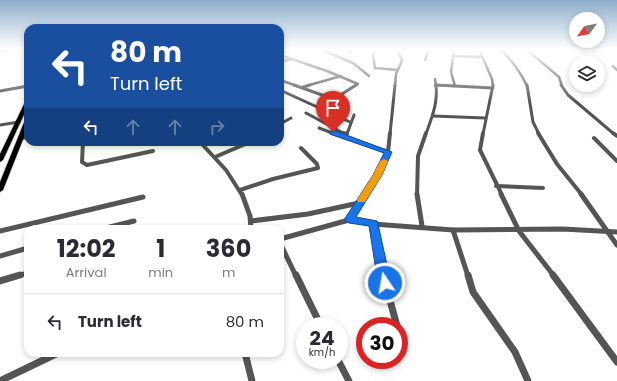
<!DOCTYPE html>
<style>
body{margin:0;font-family:Poppins,sans-serif;background:#f7f7f7;color:#2b2b33;height:100vh;display:flex;flex-direction:column;font-size:15px;white-space:nowrap}
*{box-sizing:border-box;margin:0}
p{font-size:13px;color:#7c7c81}
.icon{flex:none;width:22px;height:22px;fill:none;stroke:currentColor;stroke-width:2;stroke-linecap:round;stroke-linejoin:round}
.map{position:relative;flex:1;overflow:hidden}
.sheet{position:absolute;left:24px;top:225px;width:260px;height:132px;display:flex;flex-direction:column;background:#fff;border-radius:12px;box-shadow:0 2px 6px #0003}
.sheet>*{flex:none}
.hud{position:absolute;left:24px;top:24px;width:260px;height:122px;border-radius:12px;box-shadow:0 2px 6px #0003;background:#1a4fa0;color:#fff;overflow:hidden}
.needle{width:26px;rotate:237deg}
.tools{position:absolute;left:569px;top:12px;display:grid;gap:8px}
.tools a{display:grid;place-items:center;width:36px;height:36px;border-radius:50%;background:#fff;box-shadow:0 2px 6px #0003;font-size:20px}
.speed{position:absolute;left:296px;top:317px;display:flex;gap:8px;font-size:20px;font-weight:700;text-align:center}
.speed>*{display:grid;place-content:center;width:52px;height:52px;border-radius:50%;background:#fff;box-shadow:0 2px 6px #0003;line-height:1}
.speed small{font-size:10px;font-weight:400}
.speed .limit{border:6px solid #d22;background:#fff;color:#111}
.pin{position:absolute;display:grid;place-items:center;width:34px;height:34px;color:#fff;margin:-41px -17px;border-radius:50% 50% 50% 0;rotate:-45deg;box-shadow:0 0 4px #0007}
.pin .icon{rotate:45deg}
.me{position:absolute;width:44px;margin:-22px;rotate:348deg;stroke-linejoin:round;filter:drop-shadow(0 0 3px #0008)}
.turn{display:flex;align-items:center;gap:14px;height:84px;padding:0 20px;font-size:18px}
.turn .icon{width:52px;height:52px;stroke-width:2.5}
.turn b{display:block;font-size:28px;line-height:34px}
.lanes{display:flex;align-items:center;height:38px;padding:0 20px;background:#0003;justify-content:center;gap:20px;direction:ltr}
.lanes .off{opacity:.35}
.eta{display:flex;justify-content:space-evenly;align-items:center;height:68px;text-align:center}
.eta b{font-size:24px;font-weight:700;line-height:28px}
ul{padding:0;list-style:none}
li{display:flex;align-items:center;gap:12px;height:56px;padding:0 20px;border-top:1px solid #e1e1e2}
li div{flex:1}
li b{display:block;font-size:15px}
li em{font-style:normal}
.map>svg:first-child{display:block}
</style>
<div class="map">
<svg width="617" height="381" viewBox="0 0 617 381">
<rect width="100%" height="100%" fill="#fff"/>
<g fill="none" stroke-linecap="round" stroke-linejoin="round">
<defs>
<g id="primary">
<polygon points="26,100 28,100 28,106 3,160 0,162 0,154"/>
<polygon points="28,118 28,127 3,190 0,192 0,182 25,120"/>
</g>
</defs>
<!-- primary casing -->
<use href="#primary" stroke="#dbdbdb" stroke-width="2"/>
<!-- street-far4 -->
<g stroke="#555" stroke-width="2.5">
<polyline points="320,49 353,63 369,76"/>
<polyline points="344,49 351,52"/>
<polyline points="376,49 373,55 375,68 398,70"/>
<polyline points="454,49 451,72 455,86"/>
<polyline points="479,49 492,79 493,86"/>
<path d="M500 49C512 60 520 71 527 86"/>
<polyline points="526,49 559,77 562,86"/>
<polyline points="0,51 12,49"/>
<polyline points="280,55 327,71 358,84 355,86"/>
<polyline points="453,56 481,57"/>
<polyline points="425,60 429,49"/>
<polyline points="280,62 292,59"/>
<polyline points="613,66 617,70"/>
<polyline points="435,79 436,86"/>
<polyline points="280,80 297,86"/>
<polyline points="435,85 455,86"/>
<polyline points="306,86 341,76"/>
<polyline points="395,86 396,74 402,61 397,49"/>
</g>
<!-- street-far3 -->
<g stroke="#555" stroke-width="3">
<polyline points="294,85 339,101"/>
<polyline points="436,85 493,88"/>
<polyline points="527,85 533,122 539,134"/>
<polyline points="561,85 568,95 614,134"/>
<polyline points="303,87 310,85"/>
<polyline points="280,90 350,122"/>
<polyline points="0,91 28,86"/>
<polyline points="342,94 356,85"/>
<polyline points="306,113 345,134"/>
<polyline points="433,116 485,118"/>
<polyline points="280,124 291,118"/>
<polyline points="0,125 19,122"/>
<polyline points="319,128 335,134"/>
<polyline points="347,134 354,115"/>
<polyline points="390,134 395,85"/>
<path d="M426 134C432 117 438 103 436 85"/>
<polyline points="483,134 493,85"/>
</g>
<!-- street-far2 -->
<g stroke="#555" stroke-width="4">
<polyline points="332,133 388,152"/>
<polyline points="343,133 346,134"/>
<polyline points="483,133 480,150 502,195"/>
<polyline points="538,133 557,164 582,195"/>
<polyline points="613,133 617,136"/>
<polyline points="346,137 347,133"/>
<polyline points="21,138 28,137"/>
<polyline points="594,138 617,161"/>
<polyline points="83,142 82,162 87,165 153,151"/>
<polyline points="200,142 226,170 242,195"/>
<polyline points="215,157 250,142"/>
<polyline points="496,186 543,188"/>
<polyline points="240,190 273,179 318,168 317,164 301,148"/>
<polyline points="365,195 378,175 388,152 390,133"/>
<polyline points="417,195 418,156 426,133"/>
</g>
<!-- street-far1 -->
<g stroke="#555" stroke-width="5">
<polyline points="242,194 250,216 251,229"/>
<polyline points="417,194 422,226"/>
<polyline points="501,194 519,231 554,276"/>
<polyline points="581,194 617,245"/>
<polyline points="349,220 365,194"/>
<polyline points="251,221 308,214 359,203"/>
<polyline points="373,224 383,276"/>
<polyline points="102,229 134,221"/>
<polyline points="453,230 468,276"/>
<polyline points="0,231 143,197"/>
<polyline points="280,239 349,220 373,224 453,230 563,229 617,232"/>
<polyline points="280,243 296,276"/>
<polyline points="0,256 28,248"/>
<polyline points="17,276 28,273"/>
</g>
<!-- street -->
<g stroke="#555" stroke-width="7">
<polyline points="296,275 321,326"/>
<polyline points="383,275 397,326"/>
<polyline points="468,275 473,292 515,352 528,381"/>
<polyline points="553,275 617,362"/>
<polyline points="0,281 20,275"/>
<polyline points="399,330 403,342"/>
<polyline points="245,353 252,381"/>
<polyline points="338,360 349,381"/>
<polyline points="0,381 58,353"/>
</g>
<!-- primary -->
<use href="#primary" fill="#000" fill-rule="evenodd"/>
</g>
<!-- sky -->
<linearGradient id="sky" x2="0" y2="1"><stop stop-color="#8cadcc"/><stop offset="0.48" stop-color="#fff"/><stop offset="1" stop-color="#fff" stop-opacity="0"/></linearGradient>
<rect width="617" height="102" fill="url(#sky)"/>
<!-- route -->
<polygon fill="#1a73e8" stroke="#114b97" points="333,130 392,152 382,175 356,217 377,221 378,224 391,283 389,287 385,288 380,287 378,283 369,226 349,223 344,220 373,175 384,153 330,134 329,132"/>
<!-- slow -->
<polygon fill="#f59e0b" points="384,159 388,161 382,175 365,202 358,202 357,200 373,175 380,161"/>
</svg>
<div class="tools">
<a><svg class="needle" viewBox="-14 -14 28 28"><path d="M0-13l5 13h-10z" fill="#e53935"/><path d="M0 13l5-13h-10z" fill="#7c7c81"/></svg></a>
<a><svg class="icon" aria-label="layers" viewBox="0 0 24 24"><path d="M12 4l9 5-9 5-9-5zM3 14l9 5 9-5"/></svg></a>
</div>
<div class="speed"><div>24<small>km/h</small></div><div class="limit">30</div></div>
<div class="pin" style="left:333px;top:132px;background:#d93025"><svg class="icon" aria-label="arrive" viewBox="0 0 24 24"><path d="M6 21V4h12l-3 4 3 4H6"/></svg></div>
<svg class="me" style="left:385px;top:283px" viewBox="-20 -20 40 40"><circle r="17" fill="#1a73e8" stroke="#fff" stroke-width="3"/><path d="M0-11L8 9 0 5-8 9z" fill="#fff"/></svg>
<div class="hud">
<div class="turn"><svg class="icon" aria-label="left" viewBox="0 0 24 24"><path d="M17 20v-9H6M10 6l-5 5 5 5"/></svg><div><b>80 m</b>Turn left</div></div>
<div class="lanes"><svg class="icon" aria-label="left" viewBox="0 0 24 24"><path d="M17 20v-9H6M10 6l-5 5 5 5"/></svg><svg class="icon off" aria-label="ahead" viewBox="0 0 24 24"><path d="M12 20V5M6 11l6-6 6 6"/></svg><svg class="icon off" aria-label="ahead" viewBox="0 0 24 24"><path d="M12 20V5M6 11l6-6 6 6"/></svg><svg class="icon off" aria-label="right" viewBox="0 0 24 24"><path d="M7 20v-9h11M14 6l5 5-5 5"/></svg></div>
</div>
<section class="sheet">
<div class="eta">
<div><b>12:02</b><p>Arrival</p></div>
<div><b>1</b><p>min</p></div>
<div><b>360</b><p>m</p></div>
</div>
<ul>
<li><svg class="icon" aria-label="left" viewBox="0 0 24 24"><path d="M17 20v-9H6M10 6l-5 5 5 5"/></svg><div><b>Turn left</b></div><em>80 m</em></li>
</ul>
</section>
</div>
